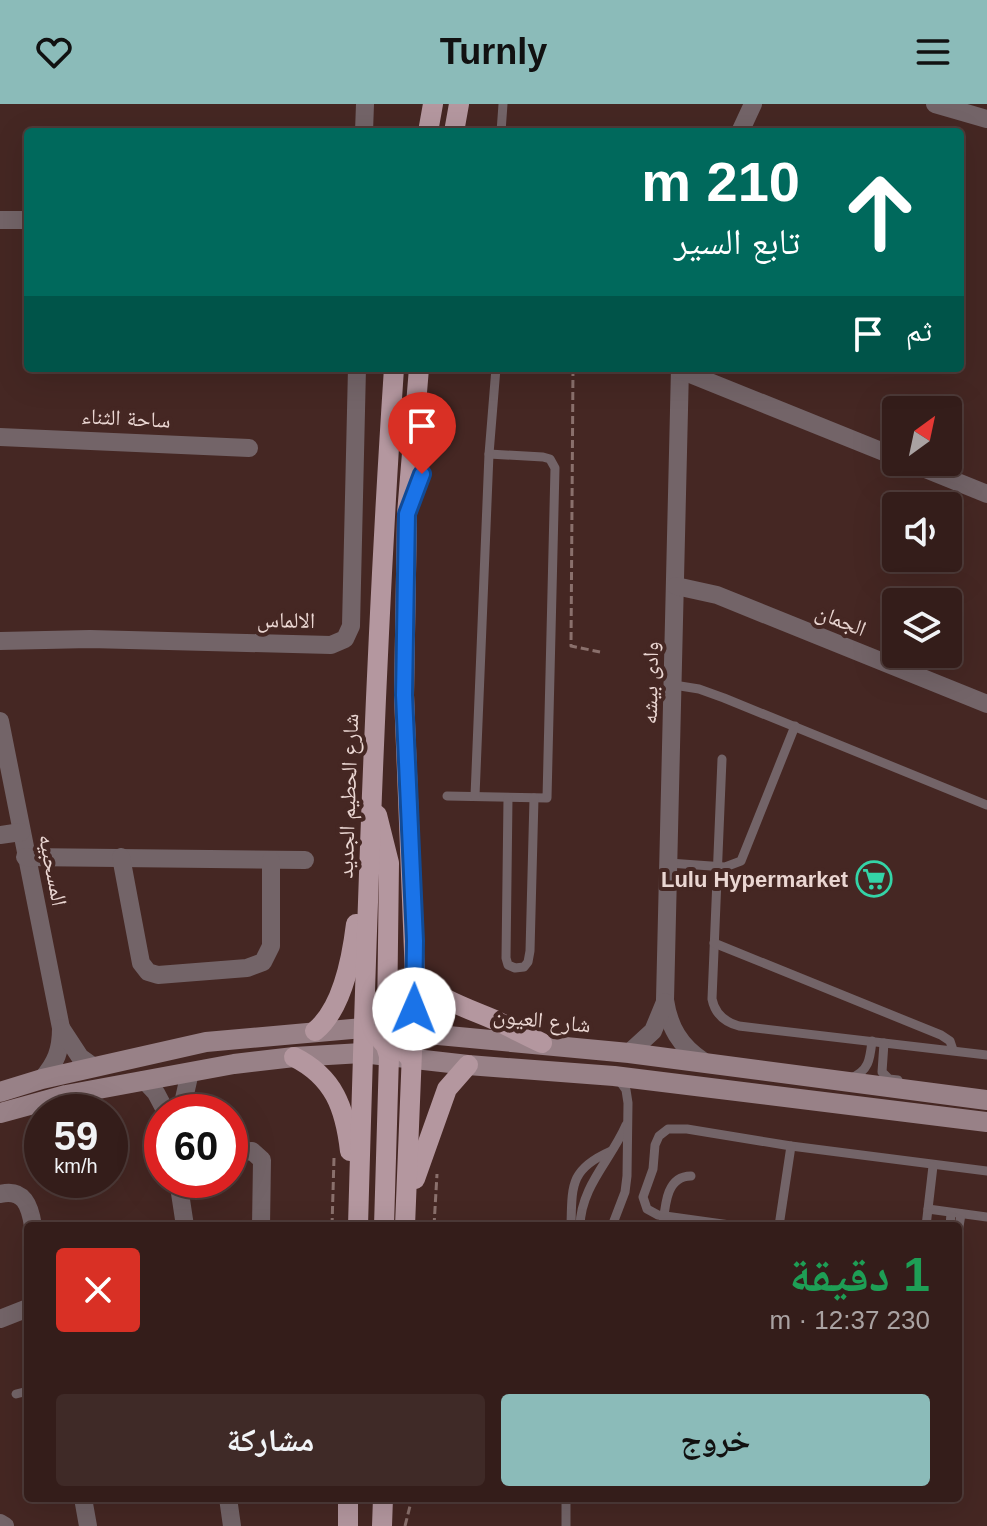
<!DOCTYPE html>
<html lang="ar">
<meta charset="utf-8">
<style>
body{margin:0;font-family:Arial,"Noto Naskh Arabic",sans-serif;background:#3f2a27;color:#f1f3f6;direction:rtl;height:100vh;display:flex;flex-direction:column;font-size:30px;white-space:nowrap}
*{box-sizing:border-box;margin:0}
p{font-size:26px;color:#a9a2a2}
.icon{flex:none;width:44px;height:44px;fill:none;stroke:currentColor;stroke-width:2;stroke-linecap:round;stroke-linejoin:round}
.map{position:relative;flex:1;overflow:hidden;direction:ltr}
.panel{position:absolute;left:24px;top:1118px;width:938px;height:280px;display:flex;flex-direction:column;background:#341d1a;border-radius:8px;box-shadow:0 8px 32px #0002,0 0 0 2px #4e3b39;direction:rtl}
.panel>*{flex:none}
.guide{position:absolute;left:24px;top:24px;width:940px;height:244px;border-radius:8px;box-shadow:0 8px 32px #0002,0 0 0 2px #4e3b39;direction:rtl;background:#00695c;color:#fff;overflow:hidden}
.needle{width:52px;rotate:33deg}
.fabs{position:absolute;left:882px;top:292px;display:grid;gap:16px}
.fabs a{display:grid;place-items:center;width:80px;height:80px;border-radius:8px;background:#341d1a;box-shadow:0 8px 32px #0002,0 0 0 2px #4e3b39;font-size:40px}
.speed{position:absolute;left:24px;top:990px;display:flex;gap:16px;font-size:40px;font-weight:700;text-align:center}
.speed>*{display:grid;place-content:center;width:104px;height:104px;border-radius:50%;background:#341d1a;box-shadow:0 8px 32px #0002,0 0 0 2px #4e3b39;line-height:1}
.speed small{font-size:20px;font-weight:400}
.speed .limit{border:12px solid #d22;background:#fff;color:#111}
.pin{position:absolute;display:grid;place-items:center;width:68px;height:68px;color:#fff;margin:-82px -34px;border-radius:50% 50% 50% 0;rotate:-45deg;box-shadow:0 0 8px #0007}
.pin .icon{rotate:45deg}
.me{position:absolute;width:88px;margin:-44px;rotate:1deg;stroke-linejoin:round;filter:drop-shadow(0 0 6px #0008)}
.turn{display:flex;align-items:center;gap:28px;height:168px;padding:0 32px;font-size:36px}
.turn .icon{width:104px;height:104px;stroke-width:2.5}
.turn b{display:block;font-size:56px;line-height:68px}
.then{display:flex;align-items:center;height:76px;padding:0 32px;background:#0003;gap:16px;font-size:30px}
.round{display:grid;place-items:center;flex:none;width:84px;height:84px;border-radius:8px;background:#3f2a27}
.head{display:flex;align-items:center;justify-content:space-between;height:136px;padding:0 32px}
h1{font-size:48px;font-weight:800;line-height:60px;color:#1e9e55}
.action{display:flex;gap:16px;margin-top:auto;padding:16px 32px}
.action a{flex:1;height:92px;border-radius:8px;background:#8bbbb9;color:#111;font-size:32px;font-weight:800;line-height:92px;text-align:center}
.action a+a{background:#3f2a27;color:#f1f3f6}
header{display:flex;justify-content:space-between;align-items:center;height:104px;padding:0 32px;background:#8bbbb9;color:#111;font-size:36px;font-weight:800}
.map>svg:first-child{display:block}
</style>
<header><svg class="icon" aria-label="menu" viewBox="0 0 24 24"><path d="M4 6h16M4 12h16M4 18h16"/></svg>Turnly<svg class="icon" aria-label="heart" viewBox="0 0 24 24"><path d="M12 20l-8-8c-3-5 5-10 8-4 3-6 11-1 8 4z"/></svg></header>
<div class="map">
<svg width="987" height="1422" viewBox="0 0 987 1422">
<rect width="100%" height="100%" fill="#452723"/>
<g fill="none" stroke-linecap="round" stroke-linejoin="round">
<!-- path -->
<g stroke="#8a706c" stroke-width="3" stroke-dasharray="8 4" stroke-linecap="butt">
<polyline points="573,264 571,542 600,548"/>
<polyline points="332,1122 334,1054"/>
<polyline points="434,1122 437,1070"/>
<polyline points="405,1422 412,1394"/>
</g>
<!-- lane -->
<g stroke="#736468" stroke-width="9">
<polyline points="501,28 503,0"/>
<polyline points="674,581 699,585 724,594 987,701"/>
<path d="M722 655 712 895C715 910 724 918 739 922L987 951"/>
<polyline points="447,692 547,694 555,364 550,355 543,353 489,350"/>
<polyline points="475,692 489,350 496,264"/>
<polyline points="508,694 506,854 508,861 515,864 524,863 528,858 530,847 534,694"/>
<polyline points="669,759 725,763 741,757 795,622"/>
<polyline points="714,839 941,931 950,937 953,946"/>
<polyline points="884,939 882,968 889,975 898,976"/>
<path d="M851 974C869 967 870 955 872 937"/>
<polyline points="928,1105 987,1113"/>
<path d="M571 1122C572 1081 570 1065 611 1047"/>
<path d="M580 1122C581 1082 611 1056 626 1021"/>
<polyline points="612,1122 625,1088 627,1072 628,999 626,986 619,976"/>
<path d="M663 1122C665 1102 666 1072 691 1072"/>
<polyline points="737,1122 658,1111 647,1105 643,1093 653,1065 655,1041 659,1032 668,1025 687,1025 791,1042 987,1067"/>
<polyline points="779,1122 791,1042"/>
<polyline points="926,1122 933,1062"/>
<polyline points="950,1122 951,1109"/>
<polyline points="958,1129 961,1110"/>
<polyline points="16,1290 28,1287"/>
<polyline points="566,1422 566,1394"/>
</g>
<!-- street -->
<g stroke="#736468" stroke-width="18">
<polyline points="935,0 987,15"/>
<polyline points="364,28 365,0"/>
<polyline points="740,28 753,0"/>
<polyline points="0,116 28,116"/>
<path d="M680 264 665 896C669 923 680 942 703 957"/>
<polyline points="680,266 896,353"/>
<polyline points="0,333 249,344"/>
<polyline points="908,358 987,390"/>
<polyline points="676,482 717,491 987,600"/>
<polyline points="0,537 90,535 331,541 345,535 351,522 357,264"/>
<path d="M0 617 61 924C61 946 56 959 42 975"/>
<polyline points="0,731 21,728"/>
<polyline points="25,753 305,756"/>
<polyline points="121,753 141,859 148,868 158,871 247,864 263,858 271,842 271,756"/>
<polyline points="61,924 80,953 94,963"/>
<polyline points="629,949 653,927 665,898"/>
<polyline points="144,976 156,989 166,1008"/>
<polyline points="181,1008 190,968"/>
<polyline points="230,1049 252,1047 262,1056 261,1122"/>
<polyline points="178,1076 185,1122"/>
<path d="M0 1090C24 1084 30 1102 33 1122"/>
<polyline points="0,1215 28,1204"/>
<polyline points="83,1394 88,1422"/>
<polyline points="228,1394 232,1422"/>
<polyline points="0,1419 5,1422"/>
</g>
<!-- secondary -->
<g stroke="#988187" stroke-width="20">
<polyline points="0,988 42,975 206,938 363,924 629,949 987,996"/>
<polyline points="0,1009 66,991 234,960 294,953 362,949 468,961 614,972 987,1018"/>
</g>
<!-- primary -->
<g stroke="#b4979f" stroke-width="20">
<polyline points="428,28 433,0"/>
<polyline points="454,28 459,0"/>
<polyline points="377,711 389,759 387,918 394,936 411,955"/>
<path d="M415 873C439 896 467 904 497 917 512 924 527 932 542 939"/>
<path d="M315 927C342 905 352 853 356 820"/>
<polyline points="377,931 386,942 389,952 384,1122"/>
<path d="M294 953C334 973 345 1004 350 1047"/>
<polyline points="415,1075 447,985 468,961"/>
<path d="M358 1122C366 836 375 550 394 264"/>
<polyline points="405,1122 415,873 404,591 407,410 419,264"/>
<polyline points="348,1422 348,1394"/>
<polyline points="382,1422 383,1394"/>
</g>
</g>
<g fill="none" stroke-linecap="round" stroke-linejoin="round">
<defs>
<polyline id="route" points="414,905 415,837 404,591 407,410 422,370"/>
</defs>
<!-- route casing -->
<use href="#route" stroke="#114b97" stroke-width="20"/>
<!-- route -->
<use href="#route" stroke="#1a73e8" stroke-width="14"/>
</g>
<!-- icons -->
<defs>
<symbol id="supermarket-ring" viewBox="-11 -11 22 22"><circle r="9.5" fill="#452723" stroke="#34d4a7" stroke-width="1.5"/><path d="M-6-5.5h2.5l.6 2H6L4.5 2H-2.5L-4.4-4H-6ZM-1.5 3.2a1.3 1.3 0 1 0 .1 0ZM3 3.2a1.3 1.3 0 1 0 .1 0Z" fill="#34d4a7"/></symbol>
</defs>
<g fill-rule="evenodd">
<use href="#supermarket-ring" x="854" y="755" width="40" height="40"/>
</g>
<g text-anchor="middle" dominant-baseline="central" stroke-width="8" stroke-linejoin="round" paint-order="stroke">
<!-- street labels -->
<g font-size="22" fill="#ead6d2" stroke="#452723">
<text transform="translate(126 314) rotate(3)">ساحة الثناء</text>
<text transform="translate(286 516) rotate(1)">الالماس</text>
<text transform="translate(841 516) rotate(22)">الجمان</text>
<text transform="translate(650 579) rotate(-89)">وادى بيشه</text>
<text transform="translate(348 692) rotate(-88)">شارع الحطيم الجديد</text>
<text transform="translate(53 766) rotate(79)">المسحبيه</text>
<text transform="translate(542 916) rotate(6)">شارع العيون</text>
</g>
<!-- poi labels -->
<g font-size="22" font-weight="bold" fill="#ead6d2" stroke="#452723" text-anchor="end">
<text x="848" y="775">Lulu Hypermarket</text>
</g>
</g>
</svg>
<div class="fabs">
<a><svg class="needle" viewBox="-14 -14 28 28"><path d="M0-13l5 13h-10z" fill="#e53935"/><path d="M0 13l5-13h-10z" fill="#a9a2a2"/></svg></a>
<a><svg class="icon" aria-label="sound" viewBox="0 0 24 24"><path d="M4 9h4l5-4v14l-5-4H4zM17 9q2 3 0 6"/></svg></a>
<a><svg class="icon" aria-label="layers" viewBox="0 0 24 24"><path d="M12 4l9 5-9 5-9-5zM3 14l9 5 9-5"/></svg></a>
</div>
<div class="speed"><div>59<small>km/h</small></div><div class="limit">60</div></div>
<div class="pin" style="left:422px;top:370px;background:#d93025"><svg class="icon" aria-label="arrive" viewBox="0 0 24 24"><path d="M6 21V4h12l-3 4 3 4H6"/></svg></div>
<svg class="me" style="left:414px;top:905px" viewBox="-20 -20 40 40"><circle r="19" fill="#fff"/><path d="M0-13L10 11 0 6-10 11z" fill="#1a73e8"/></svg>
<div class="guide">
<div class="turn"><svg class="icon" aria-label="ahead" viewBox="0 0 24 24"><path d="M12 20V5M6 11l6-6 6 6"/></svg><div><b>210 m</b>تابع السير</div></div>
<div class="then">ثم<svg class="icon" aria-label="arrive" viewBox="0 0 24 24"><path d="M6 21V4h12l-3 4 3 4H6"/></svg></div>
</div>
<section class="panel">
<div class="head"><div><h1>1 دقيقة</h1><p>230 m · 12:37</p></div><a class="round" style="background:#d93025;color:#fff"><svg class="icon" aria-label="close" viewBox="0 0 24 24"><path d="M6 6l12 12M18 6L6 18"/></svg></a></div>
<div class="action"><a>خروج</a><a>مشاركة</a></div>
</section>
</div>
